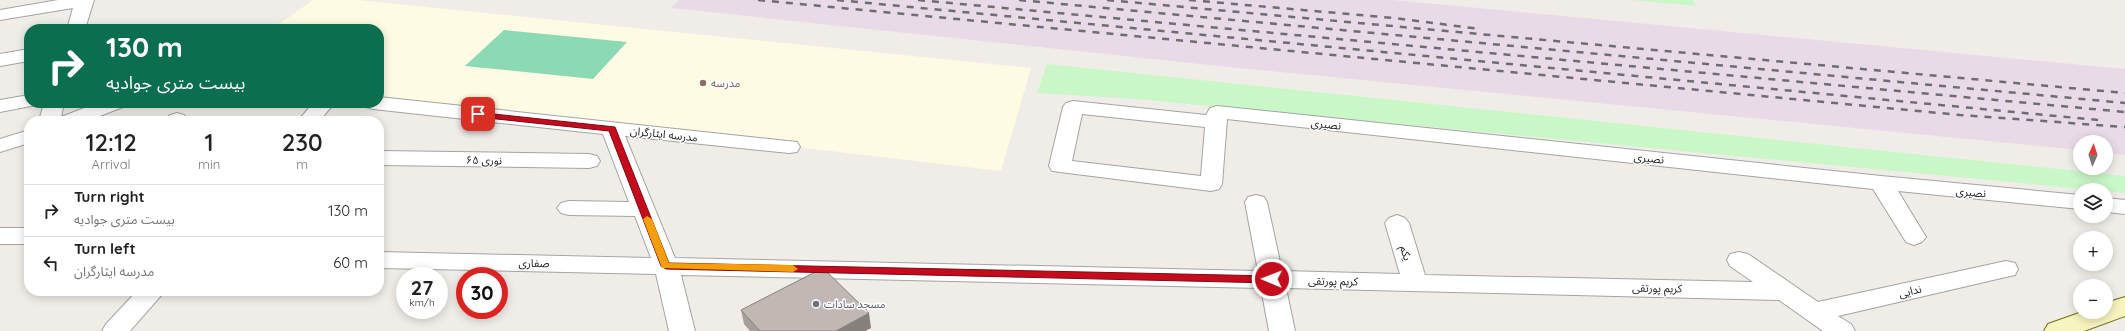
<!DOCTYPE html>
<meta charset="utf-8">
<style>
body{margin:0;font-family:Quicksand,"Noto Sans Arabic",sans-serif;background:#f2f2f2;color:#222;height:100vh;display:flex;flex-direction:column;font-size:15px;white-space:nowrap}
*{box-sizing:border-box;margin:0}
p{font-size:13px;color:#767676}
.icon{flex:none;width:22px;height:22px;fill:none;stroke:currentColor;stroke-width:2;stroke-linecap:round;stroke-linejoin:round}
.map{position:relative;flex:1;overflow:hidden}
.drawer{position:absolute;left:24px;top:116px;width:360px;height:180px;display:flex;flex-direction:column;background:#fff;border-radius:16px;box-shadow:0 2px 10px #0003}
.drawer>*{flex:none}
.hud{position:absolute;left:24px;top:24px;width:360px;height:84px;border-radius:16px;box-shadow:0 2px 10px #0003;background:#0b6e4f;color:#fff;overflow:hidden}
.needle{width:26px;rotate:3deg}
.tools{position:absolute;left:2073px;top:135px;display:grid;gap:8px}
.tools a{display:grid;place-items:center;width:40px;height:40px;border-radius:50%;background:#fff;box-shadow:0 2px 10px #0003;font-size:20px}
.speed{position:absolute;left:396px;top:267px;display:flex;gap:8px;font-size:20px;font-weight:700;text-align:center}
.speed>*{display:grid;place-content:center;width:52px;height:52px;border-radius:50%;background:#fff;box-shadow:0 2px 10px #0003;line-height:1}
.speed small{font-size:10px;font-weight:400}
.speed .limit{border:6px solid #d22;background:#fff;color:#111}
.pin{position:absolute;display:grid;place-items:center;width:34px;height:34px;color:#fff;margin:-17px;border-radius:8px;box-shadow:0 2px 6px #0006}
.me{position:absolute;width:44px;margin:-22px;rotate:271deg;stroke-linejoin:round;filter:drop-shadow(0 0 3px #0008)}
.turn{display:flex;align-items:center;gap:14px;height:84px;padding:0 16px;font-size:18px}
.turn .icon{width:52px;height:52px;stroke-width:2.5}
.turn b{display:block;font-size:28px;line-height:34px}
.eta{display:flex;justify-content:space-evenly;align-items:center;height:68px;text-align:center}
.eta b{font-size:24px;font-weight:600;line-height:28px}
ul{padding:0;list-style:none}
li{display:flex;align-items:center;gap:12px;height:52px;padding:0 16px;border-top:1px solid #e0e0e0}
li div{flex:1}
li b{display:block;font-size:15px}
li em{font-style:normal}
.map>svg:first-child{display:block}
</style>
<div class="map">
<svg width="2125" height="331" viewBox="0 0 2125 331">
<rect width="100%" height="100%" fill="#f0ede8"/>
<!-- industrial -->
<polygon fill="#e9dae8" points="679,0 1393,0 2125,69 2125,155 2106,153 2106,142 2080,142 2080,150 1228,67 671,8"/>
<!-- education -->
<polygon fill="#fdfbe4" points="313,0 357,0 1031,68 1001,171 379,98 379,29 272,29"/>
<!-- park -->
<g fill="#c9f7c8">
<polygon points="1631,0 1693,0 1696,6"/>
<polygon points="1047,64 2125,176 2125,193 1136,99 1037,93"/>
</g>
<!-- pitch -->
<polygon fill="#8bdab4" points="504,30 627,42 593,79 465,66"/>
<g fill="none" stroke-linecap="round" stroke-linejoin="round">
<defs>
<g id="street">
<polygon points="58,0 94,0 85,29 67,29 73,8 0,20 0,10"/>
<polygon points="29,49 29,61 0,66 0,54"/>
<polygon points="29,95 29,103 38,103 36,105 0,112 0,100"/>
<polygon points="379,97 797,142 800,147 797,152 789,153 625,136 675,258 1258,271 1245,202 1248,197 1256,195 1264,197 1267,202 1282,271 1400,274 1385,223 1389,218 1397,215 1405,218 1409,223 1425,275 1753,282 1730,266 1727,260 1730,254 1739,252 1748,254 1818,302 2006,261 2015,263 2018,269 2015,275 2006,277 1838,316 1851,324 1855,331 1823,331 1779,300 1286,288 1295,331 1269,331 1261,288 681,275 695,331 669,331 656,274 379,268 379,252 651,258 635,216 569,215 561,213 557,208 561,203 569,201 629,202 603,134 373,109 366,107 363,103 379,103"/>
<path d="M1073 101 1206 115 1210 108 1217 106 1881 176 2080 195V209L1898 191 1926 237 1922 242 1914 245 1906 242 1873 189 1227 119 1222 184 1219 189 1211 191 1052 171 1049 166 1063 107 1066 103ZM1082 114 1205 127 1201 176 1072 161Z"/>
<polygon points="44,103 64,103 61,117 97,103 126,103 123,107 87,121 39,121"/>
<polygon points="313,103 330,103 332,106 319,121 298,121"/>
<polygon points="177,113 184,115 187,119 186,121 165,121 170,115"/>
<polygon points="29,130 29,143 0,152 0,139"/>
<polygon points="379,151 589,154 597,156 600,161 597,166 589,168 379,165"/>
<polygon points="2106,198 2125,200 2125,214 2106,212"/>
<rect x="0" y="228" width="29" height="16"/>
<polygon points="137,291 165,291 130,331 102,331 106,324"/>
</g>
<polygon id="secondary" points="2125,297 2125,316 2084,331 2044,331 2048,324 2082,312 2106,312 2106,303"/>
</defs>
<!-- street casing -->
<use href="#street" stroke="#a4a4a4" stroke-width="2"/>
<!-- secondary casing -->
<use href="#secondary" stroke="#71730c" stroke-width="2"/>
<!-- street -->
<use href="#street" fill="#fff" fill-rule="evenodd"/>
<!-- secondary -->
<use href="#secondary" fill="#f6f4c0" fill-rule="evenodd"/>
<!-- rail -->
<g stroke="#6e6e6e" stroke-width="2.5" stroke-dasharray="7 7" stroke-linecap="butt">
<polyline points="758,0 1960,115 2125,127"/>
<polyline points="837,0 2098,120"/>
<polyline points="918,0 2125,112"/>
<polyline points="1019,0 2125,103"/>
<polyline points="1107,0 2125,93"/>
<polyline points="1189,0 1394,18 1480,29"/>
</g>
</g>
<!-- wall -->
<polygon fill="#a69e9b" points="741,310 871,328 865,331 750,331 744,324"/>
<!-- shaded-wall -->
<polygon fill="#87817e" points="869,313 871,328 865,331 836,331"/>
<!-- building -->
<polygon fill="#c1b8b4" stroke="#87817e" points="823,268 869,313 836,331 760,331 741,310"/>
<!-- route -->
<polygon fill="#c50c1d" stroke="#800813" points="475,112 615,127 669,263 1272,276 1277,279 1272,283 666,269 661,266 609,131 478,117 473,114"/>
<!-- slow -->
<polygon fill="#f59e0b" points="647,216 652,219 669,263 793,265 798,269 793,272 662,268 643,219"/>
<!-- markers -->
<circle fill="#8d6e63" stroke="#fff" stroke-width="1.5" cx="703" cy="83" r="4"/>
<circle fill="#6b7280" stroke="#fff" stroke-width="1.5" cx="816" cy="304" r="4"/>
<g text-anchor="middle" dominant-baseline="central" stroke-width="3" stroke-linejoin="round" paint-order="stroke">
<!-- education labels -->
<g font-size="11" fill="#785e54" stroke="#fff" text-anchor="start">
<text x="711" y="83">مدرسه</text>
</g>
<!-- street labels -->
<g font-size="11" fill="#202020" stroke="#fff">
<text transform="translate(1326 124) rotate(6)">نصیری</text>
<text transform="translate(664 134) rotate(6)">مدرسه ایثارگران</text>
<text transform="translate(1649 158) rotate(6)">نصیری</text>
<text transform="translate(484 160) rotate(1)">نوری ۶۵</text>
<text transform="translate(1971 192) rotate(5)">نصیری</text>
<text transform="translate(1406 253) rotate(73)">یکم</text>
<text transform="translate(534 263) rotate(1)">صفاری</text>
<text transform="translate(1333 281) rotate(1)">کریم پورتقی</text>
<text transform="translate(1657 288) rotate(1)">کریم پورتقی</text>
<text transform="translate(1910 291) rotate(-13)">ندایی</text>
</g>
<!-- worship labels -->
<g font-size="11" fill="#5b616d" stroke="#fff" text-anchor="start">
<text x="824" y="304">مسجد سادات</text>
</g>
</g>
</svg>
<div class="tools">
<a><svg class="needle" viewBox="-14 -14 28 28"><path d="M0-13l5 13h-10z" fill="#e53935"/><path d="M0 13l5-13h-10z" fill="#767676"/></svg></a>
<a><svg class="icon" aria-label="layers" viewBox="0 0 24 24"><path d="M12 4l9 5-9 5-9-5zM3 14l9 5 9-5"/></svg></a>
<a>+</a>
<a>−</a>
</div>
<div class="speed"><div>27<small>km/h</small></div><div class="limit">30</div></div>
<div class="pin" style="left:478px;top:114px;background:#d93025"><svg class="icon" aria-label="arrive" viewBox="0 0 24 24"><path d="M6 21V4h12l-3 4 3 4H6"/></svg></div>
<svg class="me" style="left:1272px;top:279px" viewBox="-20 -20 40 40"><circle r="17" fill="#c50c1d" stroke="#fff" stroke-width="3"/><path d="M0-11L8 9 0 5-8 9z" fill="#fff"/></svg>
<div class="hud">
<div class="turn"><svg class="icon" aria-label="right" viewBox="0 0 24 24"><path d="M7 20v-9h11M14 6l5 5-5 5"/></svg><div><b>130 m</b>بیست متری جوادیه</div></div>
</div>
<section class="drawer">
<div class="eta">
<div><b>12:12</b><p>Arrival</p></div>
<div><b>1</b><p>min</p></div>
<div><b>230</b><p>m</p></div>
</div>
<ul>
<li><svg class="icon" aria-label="right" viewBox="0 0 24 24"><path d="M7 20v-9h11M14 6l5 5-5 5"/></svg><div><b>Turn right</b><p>بیست متری جوادیه</p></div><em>130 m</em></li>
<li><svg class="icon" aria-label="left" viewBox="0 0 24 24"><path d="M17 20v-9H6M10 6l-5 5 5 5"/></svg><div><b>Turn left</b><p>مدرسه ایثارگران</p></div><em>60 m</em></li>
</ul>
</section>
</div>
